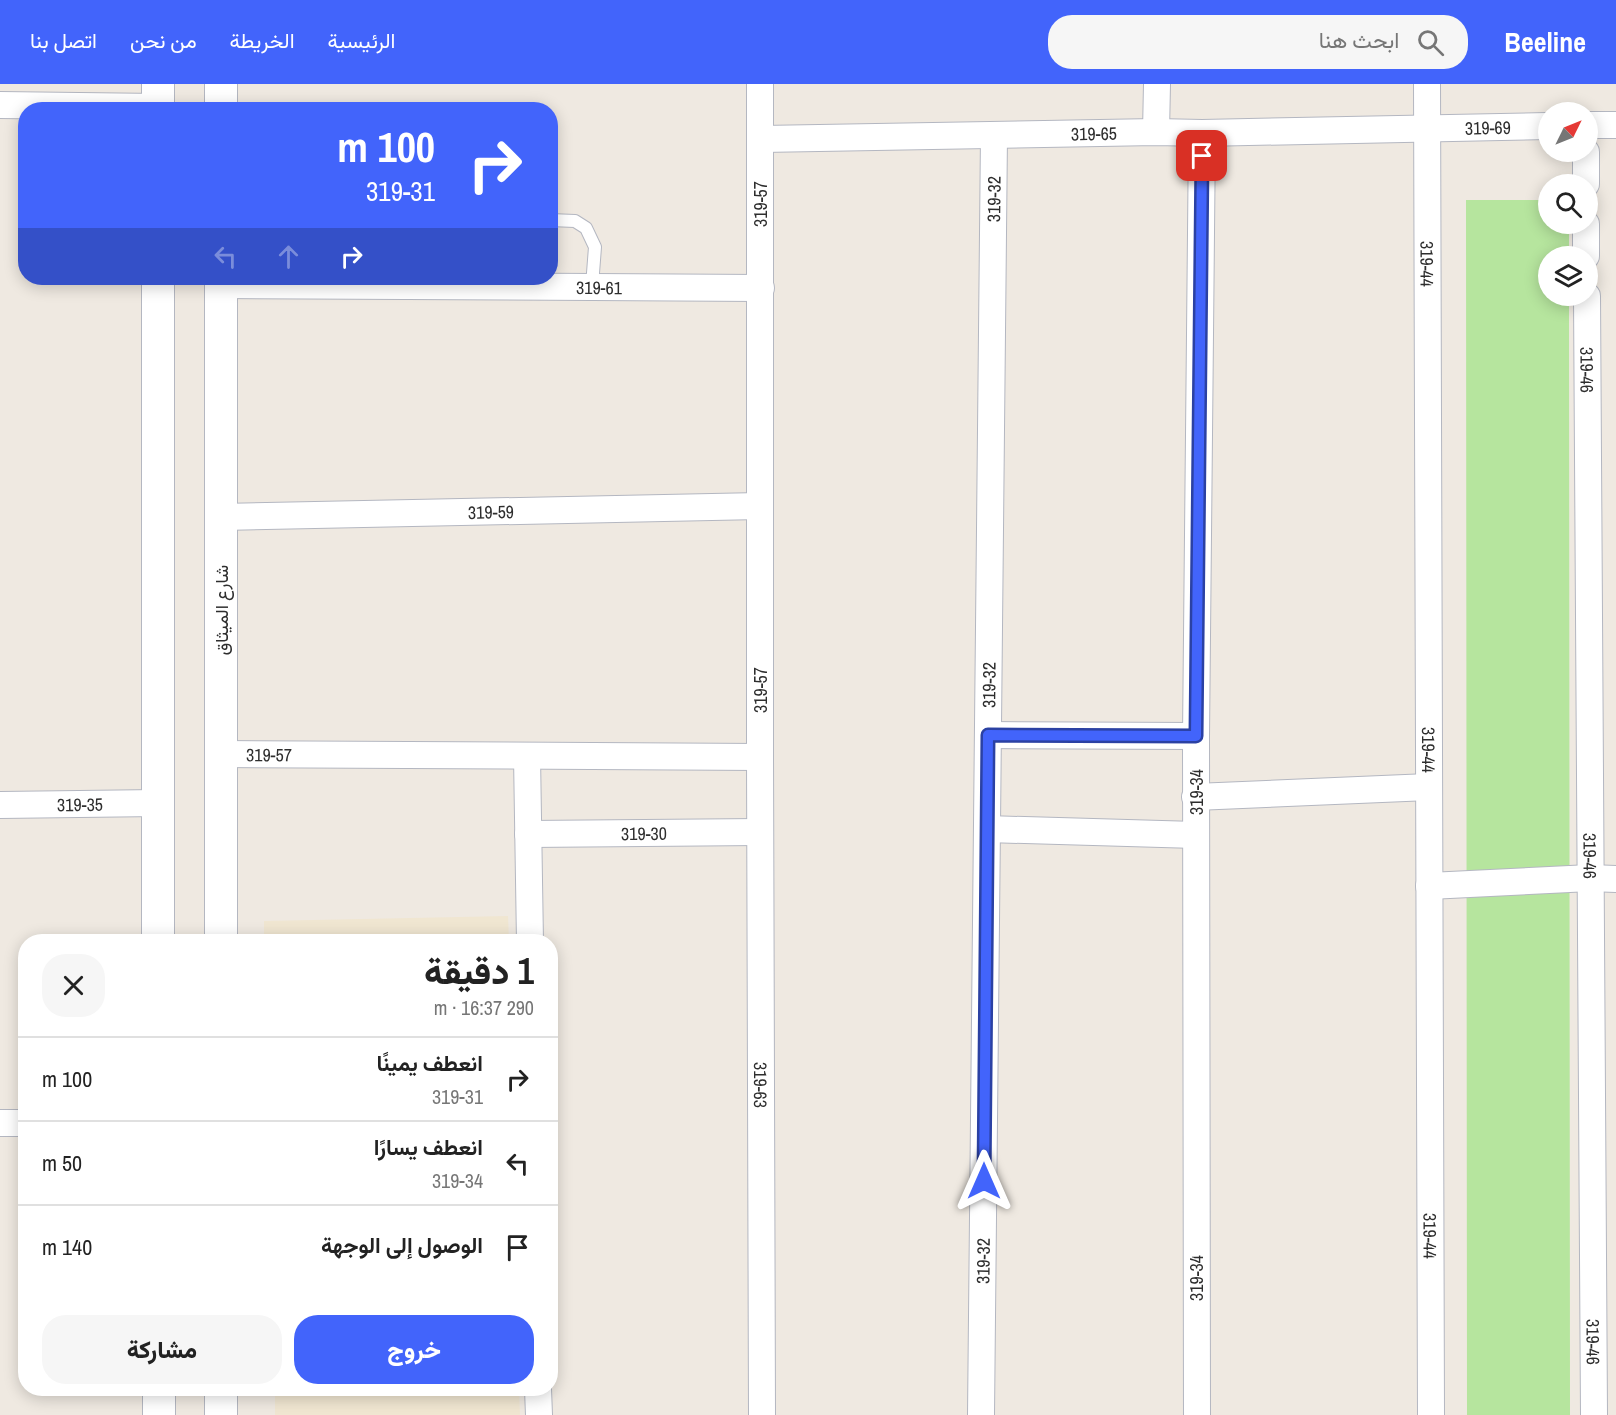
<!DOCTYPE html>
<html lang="ar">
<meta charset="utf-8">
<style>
body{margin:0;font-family:"Archivo Narrow",Vazirmatn,sans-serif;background:#f6f6f6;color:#222;direction:rtl;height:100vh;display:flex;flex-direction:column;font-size:22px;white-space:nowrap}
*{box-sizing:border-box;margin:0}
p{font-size:20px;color:#767676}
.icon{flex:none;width:33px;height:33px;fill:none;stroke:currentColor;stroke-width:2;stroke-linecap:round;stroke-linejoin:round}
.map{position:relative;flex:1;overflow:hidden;direction:ltr}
.drawer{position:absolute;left:18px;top:850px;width:540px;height:462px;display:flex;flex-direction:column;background:#fff;border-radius:24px;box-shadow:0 3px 15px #0003;direction:rtl}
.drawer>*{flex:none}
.top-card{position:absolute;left:18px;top:18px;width:540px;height:183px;border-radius:24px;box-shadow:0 3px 15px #0003;direction:rtl;background:#4264fb;color:#fff;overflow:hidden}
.needle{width:39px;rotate:47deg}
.buttons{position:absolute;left:1538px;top:18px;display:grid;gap:12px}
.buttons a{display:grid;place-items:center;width:60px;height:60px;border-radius:50%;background:#fff;box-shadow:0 3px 15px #0003;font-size:30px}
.pin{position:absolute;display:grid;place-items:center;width:51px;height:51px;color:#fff;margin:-26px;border-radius:12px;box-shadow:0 3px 9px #0006}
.me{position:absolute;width:66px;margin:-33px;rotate:0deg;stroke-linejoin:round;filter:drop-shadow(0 0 4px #0008)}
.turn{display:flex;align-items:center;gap:21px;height:126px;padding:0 24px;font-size:27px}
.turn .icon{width:78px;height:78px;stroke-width:2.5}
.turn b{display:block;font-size:42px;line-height:51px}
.lanes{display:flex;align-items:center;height:57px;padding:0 24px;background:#0003;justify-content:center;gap:30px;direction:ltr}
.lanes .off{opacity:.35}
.round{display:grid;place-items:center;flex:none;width:63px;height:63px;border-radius:24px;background:#f6f6f6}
.headline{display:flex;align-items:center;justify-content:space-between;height:102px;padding:0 24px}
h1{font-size:36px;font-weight:800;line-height:45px}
.primary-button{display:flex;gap:12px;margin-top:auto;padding:12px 24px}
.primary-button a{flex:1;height:69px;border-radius:24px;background:#4264fb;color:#fff;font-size:24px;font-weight:800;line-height:69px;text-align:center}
.primary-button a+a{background:#f6f6f6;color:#222}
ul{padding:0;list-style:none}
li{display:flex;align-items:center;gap:18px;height:84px;padding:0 24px;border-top:2px solid #e0e0e0}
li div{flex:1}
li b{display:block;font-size:22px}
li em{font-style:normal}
header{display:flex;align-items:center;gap:36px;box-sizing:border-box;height:84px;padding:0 30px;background:#4264fb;color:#fff}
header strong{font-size:28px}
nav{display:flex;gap:33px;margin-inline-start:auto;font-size:21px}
.search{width:420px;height:54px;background:#f6f6f6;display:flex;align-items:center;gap:15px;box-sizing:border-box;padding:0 21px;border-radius:24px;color:#767676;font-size:22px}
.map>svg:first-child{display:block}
</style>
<header>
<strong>Beeline</strong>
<div class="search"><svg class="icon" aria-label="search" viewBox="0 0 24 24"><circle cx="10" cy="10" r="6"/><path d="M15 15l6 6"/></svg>ابحث هنا</div>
<nav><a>الرئيسية</a><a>الخريطة</a><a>من نحن</a><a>اتصل بنا</a></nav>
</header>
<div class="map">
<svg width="1616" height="1331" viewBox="0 0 1616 1331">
<rect width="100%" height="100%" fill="#efe9e1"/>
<!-- education -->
<g fill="#f0e6d1">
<polygon points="508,832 509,858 264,858 264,837"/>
<polygon points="275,1305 519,1305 520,1331 275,1331"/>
</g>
<!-- green -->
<polygon fill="#b6e59e" points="1466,116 1548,116 1548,140 1569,140 1569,172 1548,172 1548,212 1569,212 1570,1331 1467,1331"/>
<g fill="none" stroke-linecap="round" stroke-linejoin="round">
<defs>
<polyline id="service" points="550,136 575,137 586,144 595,163 592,202"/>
<g id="minor">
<path id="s1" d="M1427 0 1431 1331"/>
<polyline points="0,21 158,23"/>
<polyline points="1587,41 1616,41"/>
<polyline points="1156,48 1157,0"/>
<path id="s2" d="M760 55 1156 48 1202 49 1548 42"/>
<polyline points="1586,68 1586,100"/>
<polyline points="1586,140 1586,172"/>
<path id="s3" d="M221 201 761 204"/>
<path id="s4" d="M1587 212 1594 1331"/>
<path id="s5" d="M221 433 760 422"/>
<polyline points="988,651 1196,652"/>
<path id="s6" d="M221 670 760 673V0"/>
<polyline points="527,672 530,858"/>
<path id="s7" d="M760 673 762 1331"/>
<polyline points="1195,713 1429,703"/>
<path id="s8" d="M0 721 158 719"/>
<polyline points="987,745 1196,751"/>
<path id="s9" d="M528 750 760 748"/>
<polyline points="1429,802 1590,794 1616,795"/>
<polyline points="0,1039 26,1039"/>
<polyline points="538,1305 539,1331"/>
<path id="s10" d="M981 1331 994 51"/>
<polyline points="1197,1331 1196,652 1202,49"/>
</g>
<g id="tertiary">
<polyline points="158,0 158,26"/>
<polyline points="221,26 221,0"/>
<polyline points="158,194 158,858"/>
<polyline points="221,194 221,858"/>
<polyline points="159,1305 159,1331"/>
<polyline points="221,1305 221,1331"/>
</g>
</defs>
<!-- service casing -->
<use href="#service" stroke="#b4b7c1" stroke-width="14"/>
<!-- minor casing -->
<use href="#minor" stroke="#b4b7c1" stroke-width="28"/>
<!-- tertiary casing -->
<use href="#tertiary" stroke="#b4b7c1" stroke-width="34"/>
<!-- service -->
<use href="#service" stroke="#fff" stroke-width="12"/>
<!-- minor -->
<use href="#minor" stroke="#fff" stroke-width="26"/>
<!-- tertiary -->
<use href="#tertiary" stroke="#fff" stroke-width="32"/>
</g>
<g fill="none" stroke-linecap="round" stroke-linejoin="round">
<defs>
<polyline id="route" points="984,1097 988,651 1196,652 1202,72"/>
</defs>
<!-- route casing -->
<use href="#route" stroke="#2b41a3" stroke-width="15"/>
<!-- route -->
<use href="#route" stroke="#4264fb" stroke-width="10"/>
</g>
<g text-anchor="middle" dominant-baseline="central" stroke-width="5" stroke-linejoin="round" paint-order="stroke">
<!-- street labels -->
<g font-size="18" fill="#2e2e2e" stroke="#fff">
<text stroke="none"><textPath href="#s2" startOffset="728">319-69</textPath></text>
<text stroke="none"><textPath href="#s2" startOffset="334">319-65</textPath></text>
<text stroke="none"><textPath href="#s10" startOffset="1216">319-32</textPath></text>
<text transform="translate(760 120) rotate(-90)">319-57</text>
<text stroke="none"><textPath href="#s1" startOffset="180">319-44</textPath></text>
<text stroke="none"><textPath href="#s3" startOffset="378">319-61</textPath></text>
<text stroke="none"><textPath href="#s4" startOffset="74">319-46</textPath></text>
<text stroke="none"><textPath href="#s5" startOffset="270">319-59</textPath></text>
<text transform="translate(221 526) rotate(-90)">شارع الميثاق</text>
<text stroke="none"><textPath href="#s10" startOffset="730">319-32</textPath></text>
<text transform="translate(760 606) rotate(-90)">319-57</text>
<text stroke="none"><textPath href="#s1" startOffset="666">319-44</textPath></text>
<text stroke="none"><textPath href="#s6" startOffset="48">319-57</textPath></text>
<text transform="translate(1196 708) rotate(-90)">319-34</text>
<text stroke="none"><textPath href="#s8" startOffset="80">319-35</textPath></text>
<text stroke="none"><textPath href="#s9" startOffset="116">319-30</textPath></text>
<text stroke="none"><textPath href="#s4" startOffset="560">319-46</textPath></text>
<text stroke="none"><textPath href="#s7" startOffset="328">319-63</textPath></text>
<text stroke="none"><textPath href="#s1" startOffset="1152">319-44</textPath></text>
<text stroke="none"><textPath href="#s10" startOffset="154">319-32</textPath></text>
<text transform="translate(1196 1194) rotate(-90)">319-34</text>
<text stroke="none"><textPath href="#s4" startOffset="1046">319-46</textPath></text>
</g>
</g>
</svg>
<div class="buttons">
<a><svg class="needle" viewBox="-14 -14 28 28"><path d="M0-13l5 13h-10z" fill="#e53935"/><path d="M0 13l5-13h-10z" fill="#767676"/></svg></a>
<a><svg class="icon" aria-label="search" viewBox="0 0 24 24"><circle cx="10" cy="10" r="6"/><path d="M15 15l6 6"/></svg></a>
<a><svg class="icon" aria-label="layers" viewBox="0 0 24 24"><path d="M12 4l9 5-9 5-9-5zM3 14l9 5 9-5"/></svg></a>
</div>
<div class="pin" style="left:1202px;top:72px;background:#d93025"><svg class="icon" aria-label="arrive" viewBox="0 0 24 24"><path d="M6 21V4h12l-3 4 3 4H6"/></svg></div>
<svg class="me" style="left:984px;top:1097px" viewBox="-20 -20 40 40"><path d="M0-17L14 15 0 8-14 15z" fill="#4264fb" stroke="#fff" stroke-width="4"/></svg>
<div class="top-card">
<div class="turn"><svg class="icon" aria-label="right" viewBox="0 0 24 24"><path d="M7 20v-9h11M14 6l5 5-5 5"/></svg><div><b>100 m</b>319-31</div></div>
<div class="lanes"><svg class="icon off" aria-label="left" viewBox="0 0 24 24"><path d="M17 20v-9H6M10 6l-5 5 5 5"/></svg><svg class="icon off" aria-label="ahead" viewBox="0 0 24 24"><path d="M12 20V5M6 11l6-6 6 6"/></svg><svg class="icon" aria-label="right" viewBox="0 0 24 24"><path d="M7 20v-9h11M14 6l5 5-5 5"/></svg></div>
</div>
<section class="drawer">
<div class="headline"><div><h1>1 دقيقة</h1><p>290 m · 16:37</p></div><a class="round"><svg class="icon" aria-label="close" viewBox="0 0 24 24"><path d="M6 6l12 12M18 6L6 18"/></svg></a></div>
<ul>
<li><svg class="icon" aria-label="right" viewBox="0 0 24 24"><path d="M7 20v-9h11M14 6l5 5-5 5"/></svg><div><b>انعطف يمينًا</b><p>319-31</p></div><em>100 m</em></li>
<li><svg class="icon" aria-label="left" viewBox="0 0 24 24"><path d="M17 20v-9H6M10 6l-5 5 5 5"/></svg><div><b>انعطف يسارًا</b><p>319-34</p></div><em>50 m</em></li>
<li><svg class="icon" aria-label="arrive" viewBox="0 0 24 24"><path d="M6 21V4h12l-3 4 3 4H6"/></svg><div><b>الوصول إلى الوجهة</b></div><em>140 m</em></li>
</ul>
<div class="primary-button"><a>خروج</a><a>مشاركة</a></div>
</section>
</div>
